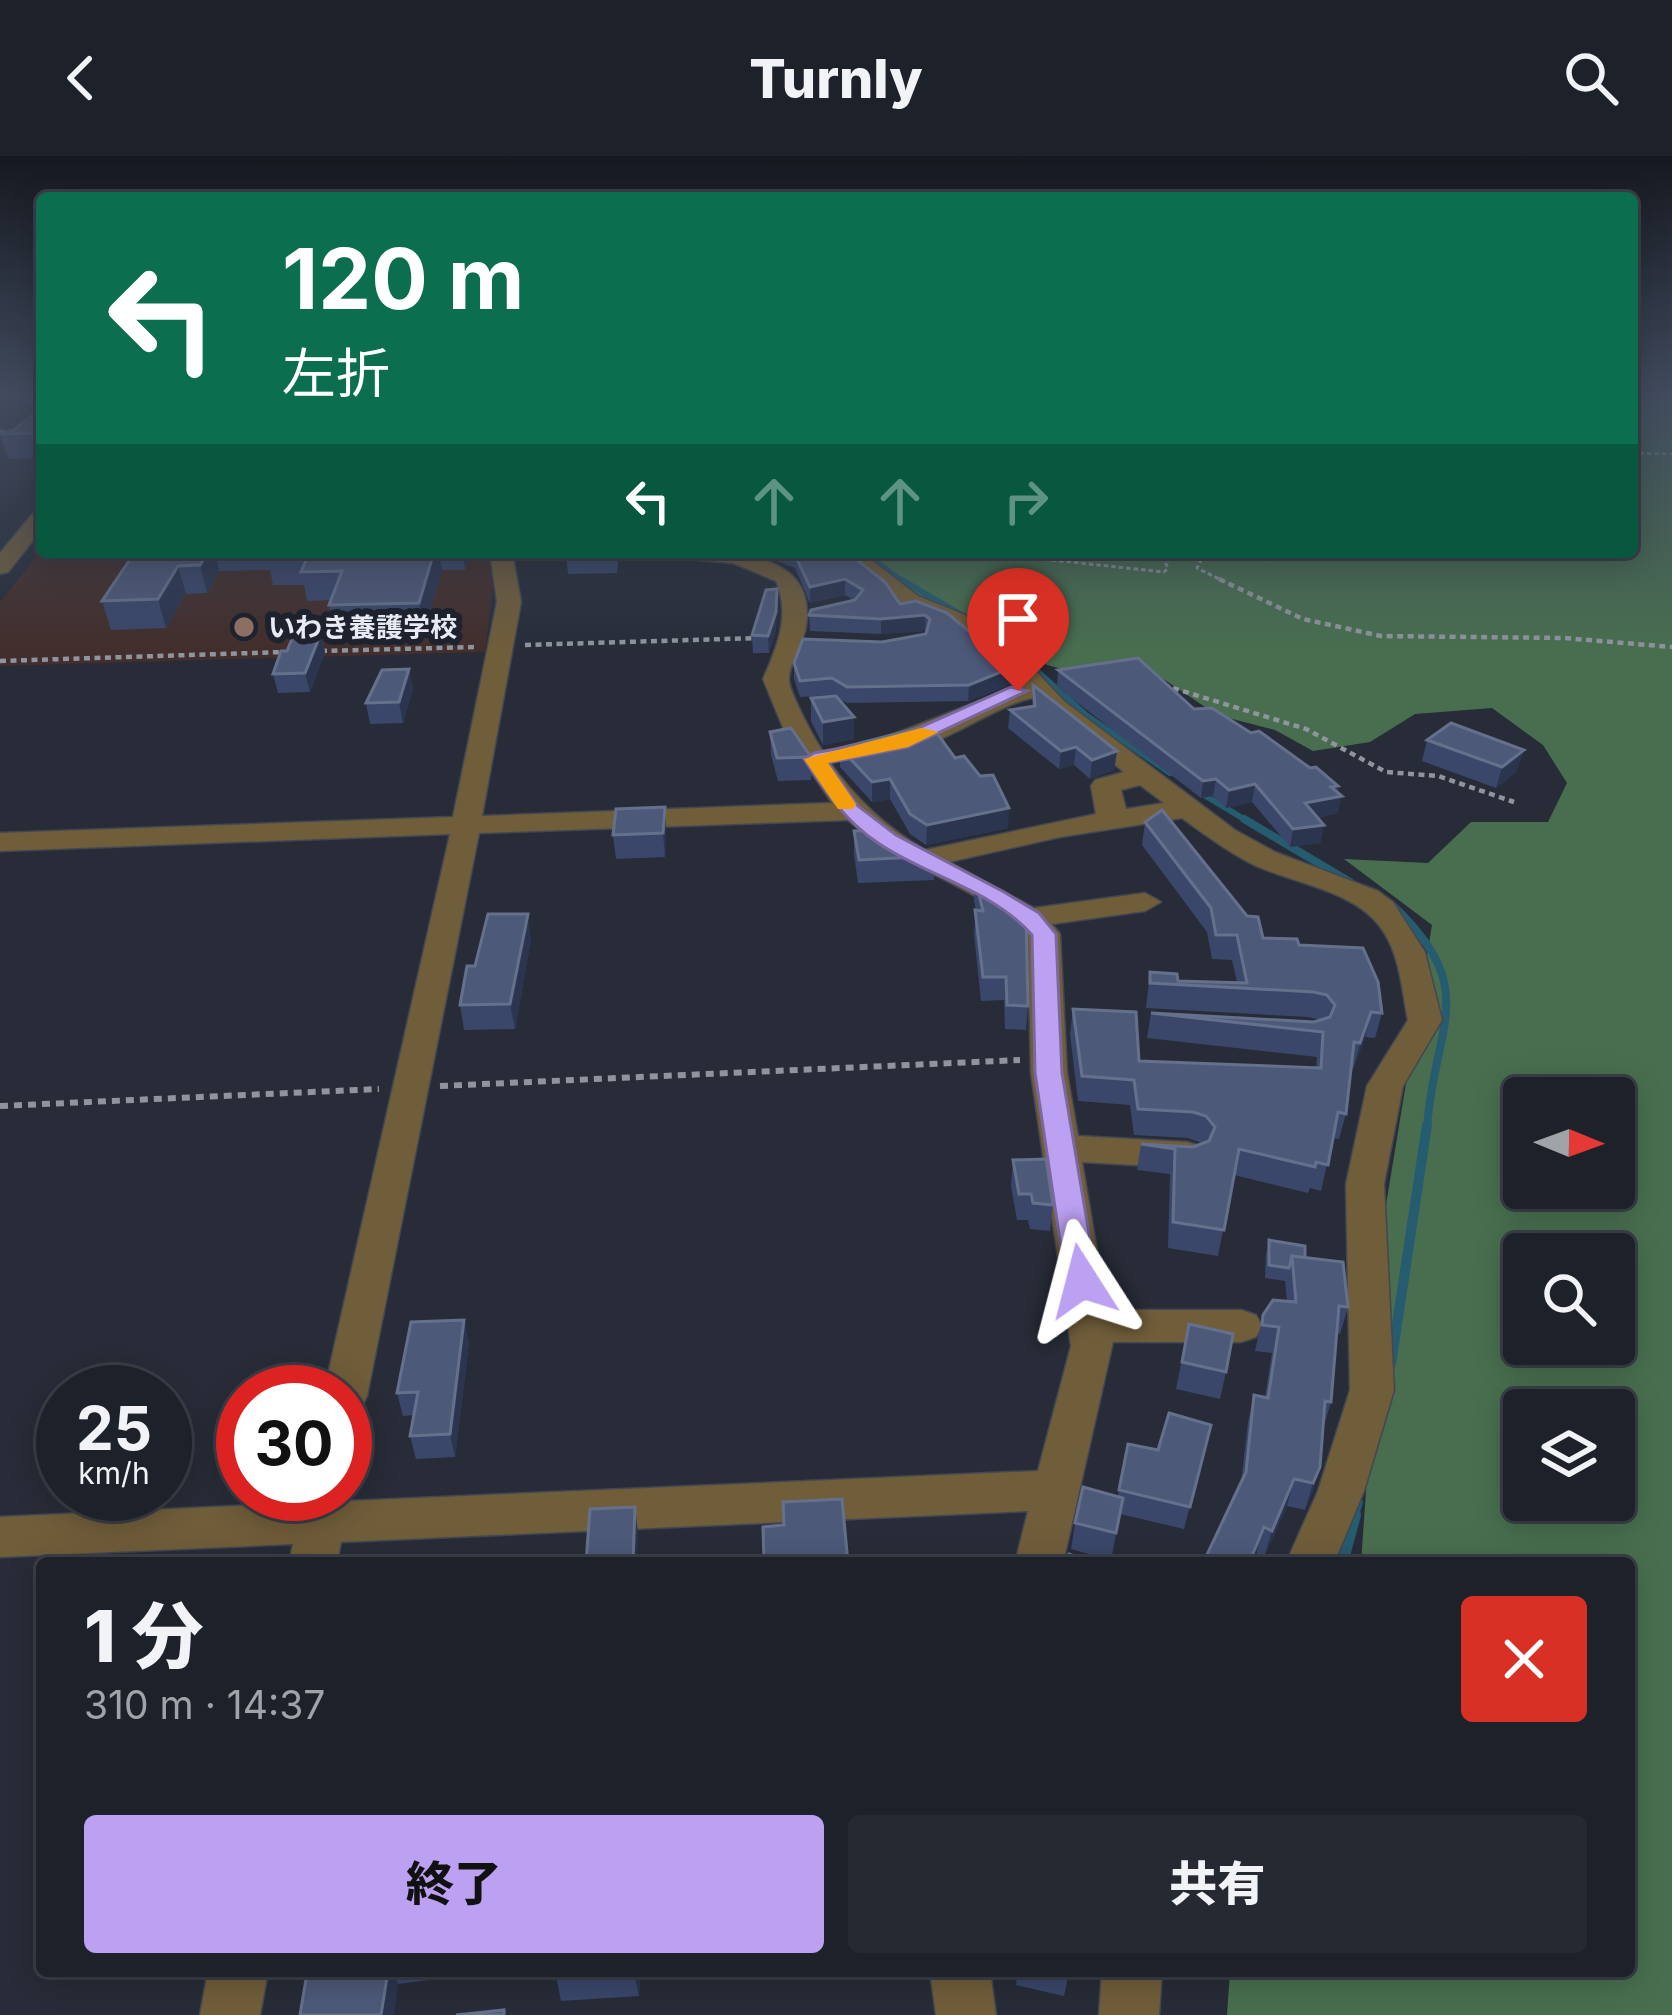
<!DOCTYPE html>
<html lang="ja">
<meta charset="utf-8">
<style>
body{margin:0;font-family:Inter,"Noto Sans JP",sans-serif;background:#252932;color:#f1f3f6;height:100vh;display:flex;flex-direction:column;font-size:45px;white-space:nowrap}
*{box-sizing:border-box;margin:0}
p{font-size:39px;color:#a0a3a8}
.icon{flex:none;width:66px;height:66px;fill:none;stroke:currentColor;stroke-width:2;stroke-linecap:round;stroke-linejoin:round}
.map{position:relative;flex:1;overflow:hidden}
.sheet{position:absolute;left:36px;top:1401px;width:1599px;height:420px;display:flex;flex-direction:column;background:#1d212a;border-radius:12px;box-shadow:0 6px 30px #0003,0 0 0 3px #3b3e47}
.sheet>*{flex:none}
.top-card{position:absolute;left:36px;top:36px;width:1602px;height:366px;border-radius:12px;box-shadow:0 6px 30px #0003,0 0 0 3px #3b3e47;background:#0b6e4f;color:#fff;overflow:hidden}
.needle{width:78px;rotate:91deg}
.fabs{position:absolute;left:1503px;top:921px;display:grid;gap:24px}
.fabs a{display:grid;place-items:center;width:132px;height:132px;border-radius:12px;background:#1d212a;box-shadow:0 6px 30px #0003,0 0 0 3px #3b3e47;font-size:60px}
.speed{position:absolute;left:36px;top:1209px;display:flex;gap:24px;font-size:60px;font-weight:700;text-align:center}
.speed>*{display:grid;place-content:center;width:156px;height:156px;border-radius:50%;background:#1d212a;box-shadow:0 6px 30px #0003,0 0 0 3px #3b3e47;line-height:1}
.speed small{font-size:30px;font-weight:400}
.speed .limit{border:18px solid #d22;background:#fff;color:#111}
.pin{position:absolute;display:grid;place-items:center;width:102px;height:102px;color:#fff;margin:-123px -51px;border-radius:50% 50% 50% 0;rotate:-45deg;box-shadow:0 0 12px #0007}
.pin .icon{rotate:45deg}
.me{position:absolute;width:132px;margin:-66px;rotate:351deg;stroke-linejoin:round;filter:drop-shadow(0 0 9px #0008)}
.turn{display:flex;align-items:center;gap:42px;height:252px;padding:0 48px;font-size:54px}
.turn .icon{width:156px;height:156px;stroke-width:2.5}
.turn b{display:block;font-size:84px;line-height:102px}
.lanes{display:flex;align-items:center;height:114px;padding:0 48px;background:#0003;justify-content:center;gap:60px;direction:ltr}
.lanes .off{opacity:.35}
.round{display:grid;place-items:center;flex:none;width:126px;height:126px;border-radius:12px;background:#252932}
.overview{display:flex;align-items:center;justify-content:space-between;height:204px;padding:0 48px}
h1{font-size:72px;font-weight:800;line-height:90px}
.button{display:flex;gap:24px;margin-top:auto;padding:24px 48px}
.button a{flex:1;height:138px;border-radius:12px;background:#bca0f2;color:#111;font-size:48px;font-weight:800;line-height:138px;text-align:center}
.button a+a{background:#252932;color:#f1f3f6}
header{display:flex;justify-content:space-between;align-items:center;height:156px;padding:0 48px;background:#1d212a;font-size:54px;font-weight:800}
.map>svg:first-child{display:block}
</style>
<header><svg class="icon" aria-label="back" viewBox="0 0 24 24"><path d="M15 5l-7 7 7 7"/></svg>Turnly<svg class="icon" aria-label="search" viewBox="0 0 24 24"><circle cx="10" cy="10" r="6"/><path d="M15 15l6 6"/></svg></header>
<div class="map">
<svg width="1672" height="1859" viewBox="0 0 1672 1859">
<rect width="100%" height="100%" fill="#272c38"/>
<!-- education -->
<polygon fill="#422e2c" points="42,393 489,396 493,434 485,496 0,510 0,446"/>
<!-- forest -->
<path fill="#486e4f" fill-rule="evenodd" d="M1632 236H1672V1859H1227L1230 1815H1629V1407H1361L1386 1049 1432 769 1344 703 1428 707 1471 666H1548L1567 627 1543 589 1492 552 1415 558 1370 586 1313 595 1275 574 1217 559 1162 522 1121 510 1066 514 1047 509 1005 479 937 453 841 396H1632ZM1524 942H1614V1032H1524ZM1524 1098H1614V1188H1524ZM1524 1254H1614V1344H1524Z"/>
<g fill="none" stroke-linecap="round" stroke-linejoin="round">
<!-- stream-far4 -->
<polyline stroke="#255c70" stroke-width="4.5" points="865,396 904,426"/>
<!-- stream-far3 -->
<g stroke="#255c70" stroke-width="6">
<polyline points="900,423 998,480 1086,559 1170,617"/>
<polyline points="1199,636 1249,666"/>
</g>
<!-- stream-far2 -->
<g stroke="#255c70" stroke-width="8">
<polyline points="1244,663 1350,726"/>
<path d="M1391 748C1483 833 1434 868 1427 972"/>
</g>
<!-- stream-far1 -->
<g stroke="#255c70" stroke-width="10">
<polyline points="1391,1208 1427,969"/>
<polyline points="1353,1362 1358,1346"/>
</g>
<!-- stream -->
<polyline stroke="#255c70" stroke-width="14" points="1341,1407 1354,1359"/>
<defs>
<g id="minor">
<polygon points="0,236 42,236 42,246 0,242"/>
<polygon points="42,353 42,373 8,416 0,418 0,397 35,355"/>
<path d="M490 396H512L521 446 482 660 832 647 786 579 763 523C777 491 791 459 776 425L733 407 688 403 677 396C730 396 817 394 806 470 804 487 789 507 789 523 789 533 798 549 802 558 829 615 870 662 925 694L1096 658 1091 630 1095 624 1124 616 1032 542C989 551 924 605 881 595L877 589 881 583 1021 529 949 469 902 450 836 396H861L918 440 965 459 1029 508 1065 546 1235 674 1275 696 1378 735 1393 746 1425 796 1442 864 1403 930 1384 1028 1394 1234 1364 1335 1334 1407H1286L1318 1335 1350 1234 1346 1028 1367 930 1408 864C1402 835 1400 800 1383 775 1357 734 1293 728 1252 708 1227 695 1205 679 1182 662L1060 681 949 706 1034 752 1145 737 1161 746 1145 755 1052 768 1060 778 1067 917 1078 980 1187 986 1200 990 1206 999 1200 1008 1187 1012 1082 1006 1107 1154H1241L1256 1159 1262 1170 1256 1181 1241 1186H1113L1063 1407H1015L1028 1355 341 1386 337 1407H289L293 1388 0 1401V1361L301 1347 303 1338H345V1329L348 1345 1038 1315 1071 1190 1031 917 1028 780C978 728 902 714 848 664L479 677 367 1240 361 1252 345 1257V1236H324L450 678 0 695V677L453 661 497 446ZM1140 629 1164 647 1126 653 1121 634Z"/>
<polygon points="208,1815 268,1815 260,1859 200,1859"/>
<polygon points="930,1815 990,1815 996,1859 936,1859"/>
<polygon points="1102,1815 1162,1815 1159,1859 1099,1859"/>
</g>
</defs>
<!-- minor casing -->
<use href="#minor" stroke="#424752" stroke-width="3"/>
<!-- path-far2 -->
<g stroke="#8f949d" stroke-width="3" stroke-dasharray="4.5 3" stroke-linecap="butt">
<polyline points="0,275 17,275"/>
<polyline points="1632,297 1672,298"/>
<polyline points="977,396 1164,416 1168,412 1160,396"/>
<polyline points="1205,396 1197,412 1225,426"/>
</g>
<!-- path-far1 -->
<g stroke="#8f949d" stroke-width="4.5" stroke-dasharray="6 4.5" stroke-linecap="butt">
<polyline points="1219,423 1303,463 1381,480 1564,482 1672,491"/>
<polyline points="525,489 758,482"/>
<polyline points="321,495 476,491"/>
<polyline points="0,505 284,496"/>
<polyline points="1163,529 1306,573 1386,616 1438,620 1514,646"/>
</g>
<!-- path -->
<g stroke="#8f949d" stroke-width="6" stroke-dasharray="8 6" stroke-linecap="butt">
<polyline points="440,930 1020,904"/>
<polyline points="0,950 379,933"/>
</g>
<!-- minor -->
<use href="#minor" fill="#705d3a" fill-rule="evenodd"/>
</g>
<!-- wall -->
<g fill="#3a476a">
<polygon points="42,254 42,302 8,303 0,278 14,274"/>
<polygon points="135,396 470,396 465,414 442,414 424,475 335,478 329,449 331,444 307,445 304,429 273,429 270,414 219,415 207,437 186,438 166,472 111,474 102,445"/>
<polygon points="566,396 619,396 617,417 568,418"/>
<polygon points="752,396 847,396 900,448 916,445 1013,511 1012,528 968,545 847,547 838,542 854,561 854,583 823,589 811,565 811,542 834,540 832,539 800,541 794,523 794,507 927,476 925,475 881,478 810,475 809,459 854,444 845,439 810,447 795,412"/>
<polygon points="777,433 776,474 769,497 753,497 752,479"/>
<polygon points="321,477 325,496 310,536 278,537 273,518 287,495"/>
<polygon points="409,513 413,533 403,567 370,568 366,547"/>
<polygon points="1058,514 1194,553 1251,577 1338,630 1338,657 1317,662 1324,669 1320,687 1290,691 1252,646 1226,652 1213,640 1201,642 1057,531"/>
<polygon points="1033,529 1117,595 1114,614 1090,623 1074,609 1059,613 1008,572 1010,554 1032,551"/>
<polygon points="770,576 811,601 811,624 778,625 771,599"/>
<polygon points="1427,584 1517,615 1496,632 1422,605"/>
<polygon points="840,592 1008,672 926,689 910,678 890,643 872,646 840,611"/>
<polygon points="665,651 666,675 665,701 616,703 613,679"/>
<polygon points="1145,666 1263,782 1299,789 1382,857 1375,882 1365,881 1353,913 1351,912 1346,958 1339,983 1333,982 1321,1035 1310,1032 1308,1037 1234,1019 1218,1100 1168,1092 1170,1018 1137,1014 1141,988 1193,991 1202,987 1188,982 1134,979 1130,949 1078,945 1070,878 1073,853 1139,905 1316,912 1317,901 1147,882 1151,857 1314,866 1321,864 1308,861 1146,852 1150,816 1178,825 1237,826 1232,804 1212,803 1207,776 1142,689"/>
<polygon points="854,675 935,700 934,724 858,727 854,698"/>
<polygon points="975,722 1028,850 1026,874 1005,873 1004,844 981,845 974,778 976,755 974,745"/>
<polygon points="531,783 515,873 464,874 460,849 475,810"/>
<polygon points="1013,1004 1053,1049 1050,1075 1030,1073 1028,1064 1017,1064 1011,1030"/>
<polygon points="1269,1084 1305,1102 1348,1151 1340,1178 1337,1177 1331,1246 1323,1272 1320,1311 1312,1337 1305,1354 1287,1350 1264,1401 1257,1398 1241,1327 1248,1266 1254,1239 1265,1241 1272,1197 1255,1195 1263,1159 1287,1145 1285,1125 1265,1122 1266,1098"/>
<polygon points="464,1164 469,1187 455,1301 416,1303 410,1280 414,1259 403,1260 397,1237"/>
<polygon points="1189,1168 1226,1216 1220,1243 1176,1233"/>
<polygon points="1211,1269 1184,1373 1120,1358 1111,1404 1071,1393 1075,1367 1118,1340 1119,1334 1158,1294"/>
<polygon points="315,1815 499,1815 398,1828 314,1822"/>
<polygon points="555,1815 640,1815 639,1840 561,1845"/>
<polygon points="1018,1815 1075,1815 1074,1817 1069,1816 1064,1840 1016,1829"/>
</g>
<!-- shaded-wall -->
<g fill="#2b3550">
<polygon points="208,396 215,396 219,415 207,437 200,409"/>
<polygon points="434,396 439,396 442,414 424,475 419,447"/>
<polygon points="463,396 470,396 465,414"/>
<polygon points="178,410 186,438 166,472 158,443"/>
<polygon points="845,423 845,439 810,447 810,431"/>
<polygon points="777,433 776,474 769,497 768,480"/>
<polygon points="925,459 925,475 881,478 881,463"/>
<polygon points="321,477 325,496 310,536 305,517"/>
<polygon points="1013,511 1012,528 968,545 969,529"/>
<polygon points="409,513 413,533 403,567 399,546"/>
<polygon points="854,561 854,583 823,589 823,566"/>
<polygon points="1076,591 1074,609 1059,613 1061,595"/>
<polygon points="1524,594 1517,615 1496,632 1502,611"/>
<polygon points="1117,595 1114,614 1090,623 1092,604"/>
<polygon points="890,623 890,643 872,646 872,626"/>
<polygon points="1216,623 1213,640 1201,642 1203,625"/>
<polygon points="1255,628 1252,646 1226,652 1229,634"/>
<polygon points="1338,630 1336,641 1342,640 1338,657 1301,665 1305,647 1331,631"/>
<polygon points="665,651 666,675 665,701 663,677"/>
<polygon points="1009,652 1008,672 926,689 927,669"/>
<polygon points="1324,669 1320,687 1290,691 1293,673"/>
<polygon points="528,758 531,783 515,873 510,848"/>
<polygon points="1371,856 1365,881 1353,913 1360,887"/>
<polygon points="464,1164 469,1187 455,1301 450,1278"/>
<polygon points="1320,1311 1312,1337 1305,1354 1313,1327"/>
<polygon points="1294,1323 1287,1350 1264,1401 1272,1375"/>
<polygon points="635,1351 638,1377 637,1407 633,1407"/>
<polygon points="1264,1371 1253,1407 1249,1407"/>
<polygon points="388,1815 393,1815 398,1828 394,1859 381,1859"/>
<polygon points="635,1815 640,1815 639,1840 634,1818"/>
</g>
<!-- building -->
<g fill="#4d5979" stroke="#65708c" stroke-width="3">
<polygon points="39,254 42,254 42,277 0,278 14,274"/>
<polygon points="135,396 208,396 200,409 178,410 158,443 102,445"/>
<polygon points="270,396 434,396 419,447 329,449 342,415 301,416 308,400 267,401"/>
<polygon points="792,396 847,396 885,426 900,448 916,445 947,457 1013,511 969,529 847,531 832,522 800,525 794,507 803,483 882,486 926,478 930,463 925,459 881,463 809,459 811,454 855,444 863,434 845,423 810,431 794,397"/>
<polygon points="777,433 776,456 768,480 752,479 766,434"/>
<polygon points="321,477 305,517 273,518 281,495 287,495 294,478"/>
<polygon points="1138,502 1194,553 1212,552 1251,577 1259,575 1310,612 1316,611 1338,630 1331,631 1342,640 1305,647 1324,669 1293,673 1255,628 1229,634 1216,623 1203,625 1058,514"/>
<polygon points="409,513 399,546 366,547 382,514"/>
<polygon points="1033,529 1117,595 1092,604 1076,591 1061,595 1010,554 1035,550"/>
<polygon points="836,540 854,561 823,566 811,542"/>
<polygon points="1451,567 1524,594 1502,611 1427,584"/>
<polygon points="931,569 955,602 964,600 980,620 993,619 1009,652 927,669 910,658 890,623 872,626 840,592"/>
<polygon points="791,572 811,601 777,602 770,576"/>
<polygon points="665,651 663,677 613,679 616,653"/>
<polygon points="1162,654 1247,760 1258,761 1263,782 1297,783 1299,789 1363,792 1378,826 1382,857 1371,856 1360,887 1354,886 1346,958 1338,956 1328,1009 1316,1006 1315,1011 1239,993 1224,1074 1173,1066 1175,993 1141,988 1193,991 1209,985 1215,971 1206,960 1193,956 1138,953 1134,924 1082,920 1073,853 1136,856 1139,905 1321,912 1323,876 1151,857 1314,866 1330,861 1335,849 1327,839 1314,836 1150,827 1150,816 1177,818 1178,825 1247,827 1237,779 1216,779 1211,752 1145,666"/>
<polygon points="886,674 935,700 859,704 854,675"/>
<polygon points="975,722 1026,759 1028,850 1007,849 1006,821 983,821 975,754 983,755"/>
<polygon points="488,758 528,758 510,848 460,849 467,810 475,810"/>
<polygon points="1046,1003 1053,1049 1033,1047 1031,1038 1019,1038 1013,1004"/>
<polygon points="1269,1084 1305,1090 1305,1102 1292,1100 1289,1112 1269,1109"/>
<polygon points="1292,1100 1343,1106 1348,1151 1339,1150 1331,1246 1325,1245 1320,1311 1313,1327 1294,1323 1272,1375 1264,1371 1249,1407 1203,1407 1246,1316 1254,1239 1268,1242 1279,1171 1262,1169 1263,1159 1273,1144 1296,1146"/>
<polygon points="464,1164 450,1278 410,1280 418,1236 397,1237 411,1166"/>
<polygon points="1189,1168 1233,1178 1226,1216 1182,1206"/>
<polygon points="1169,1257 1211,1269 1190,1351 1119,1334 1128,1288 1158,1294"/>
<polygon points="1083,1331 1123,1342 1116,1377 1075,1367"/>
<polygon points="842,1343 848,1407 764,1407 763,1371 784,1369 783,1346"/>
<polygon points="635,1351 633,1407 586,1407 590,1353"/>
<polygon points="1069,1398 1091,1407 1064,1407"/>
<polygon points="315,1815 388,1815 381,1859 300,1859 306,1823 314,1822"/>
<polygon points="555,1815 635,1815 634,1818 555,1822"/>
<polygon points="504,1854 504,1859 456,1859"/>
</g>
<!-- sky -->
<linearGradient id="sky" x2="0" y2="1"><stop stop-color="#15181f"/><stop offset="0.48" stop-color="#414b5e"/><stop offset="1" stop-color="#414b5e" stop-opacity="0"/></linearGradient>
<rect width="1672" height="496" fill="url(#sky)"/>
<!-- route -->
<path fill="#bca0f2" stroke="#7a689d" stroke-width="3" d="M1011 531 1027 535 908 591 828 607 858 650 896 679 1004 736 1039 757 1056 778 1062 917 1097 1125 1093 1133H1071L1066 1125 1035 917 1032 779C993 734 926 720 878 687 845 665 826 636 804 603L814 597 896 582Z"/>
<!-- slow -->
<polygon fill="#f59e0b" points="921,572 939,576 908,591 828,607 856,648 853,653 838,653 804,603"/>
<!-- markers -->
<circle fill="#8d6e63" stroke="#1d222e" stroke-width="4.5" cx="244" cy="471" r="12"/>
<g text-anchor="middle" dominant-baseline="central" stroke-width="12" stroke-linejoin="round" paint-order="stroke">
<!-- far-poi labels -->
<g font-size="27" font-weight="bold" fill="#e7ebf3" stroke="#1d222e" text-anchor="start">
<text x="268" y="471">いわき養護学校</text>
</g>
</g>
</svg>
<div class="fabs">
<a><svg class="needle" viewBox="-14 -14 28 28"><path d="M0-13l5 13h-10z" fill="#e53935"/><path d="M0 13l5-13h-10z" fill="#a0a3a8"/></svg></a>
<a><svg class="icon" aria-label="search" viewBox="0 0 24 24"><circle cx="10" cy="10" r="6"/><path d="M15 15l6 6"/></svg></a>
<a><svg class="icon" aria-label="layers" viewBox="0 0 24 24"><path d="M12 4l9 5-9 5-9-5zM3 14l9 5 9-5"/></svg></a>
</div>
<div class="speed"><div>25<small>km/h</small></div><div class="limit">30</div></div>
<div class="pin" style="left:1018px;top:535px;background:#d93025"><svg class="icon" aria-label="arrive" viewBox="0 0 24 24"><path d="M6 21V4h12l-3 4 3 4H6"/></svg></div>
<svg class="me" style="left:1082px;top:1125px" viewBox="-20 -20 40 40"><path d="M0-17L14 15 0 8-14 15z" fill="#bca0f2" stroke="#fff" stroke-width="4"/></svg>
<div class="top-card">
<div class="turn"><svg class="icon" aria-label="left" viewBox="0 0 24 24"><path d="M17 20v-9H6M10 6l-5 5 5 5"/></svg><div><b>120 m</b>左折</div></div>
<div class="lanes"><svg class="icon" aria-label="left" viewBox="0 0 24 24"><path d="M17 20v-9H6M10 6l-5 5 5 5"/></svg><svg class="icon off" aria-label="ahead" viewBox="0 0 24 24"><path d="M12 20V5M6 11l6-6 6 6"/></svg><svg class="icon off" aria-label="ahead" viewBox="0 0 24 24"><path d="M12 20V5M6 11l6-6 6 6"/></svg><svg class="icon off" aria-label="right" viewBox="0 0 24 24"><path d="M7 20v-9h11M14 6l5 5-5 5"/></svg></div>
</div>
<section class="sheet">
<div class="overview"><div><h1>1 分</h1><p>310 m · 14:37</p></div><a class="round" style="background:#d93025;color:#fff"><svg class="icon" aria-label="close" viewBox="0 0 24 24"><path d="M6 6l12 12M18 6L6 18"/></svg></a></div>
<div class="button"><a>終了</a><a>共有</a></div>
</section>
</div>
